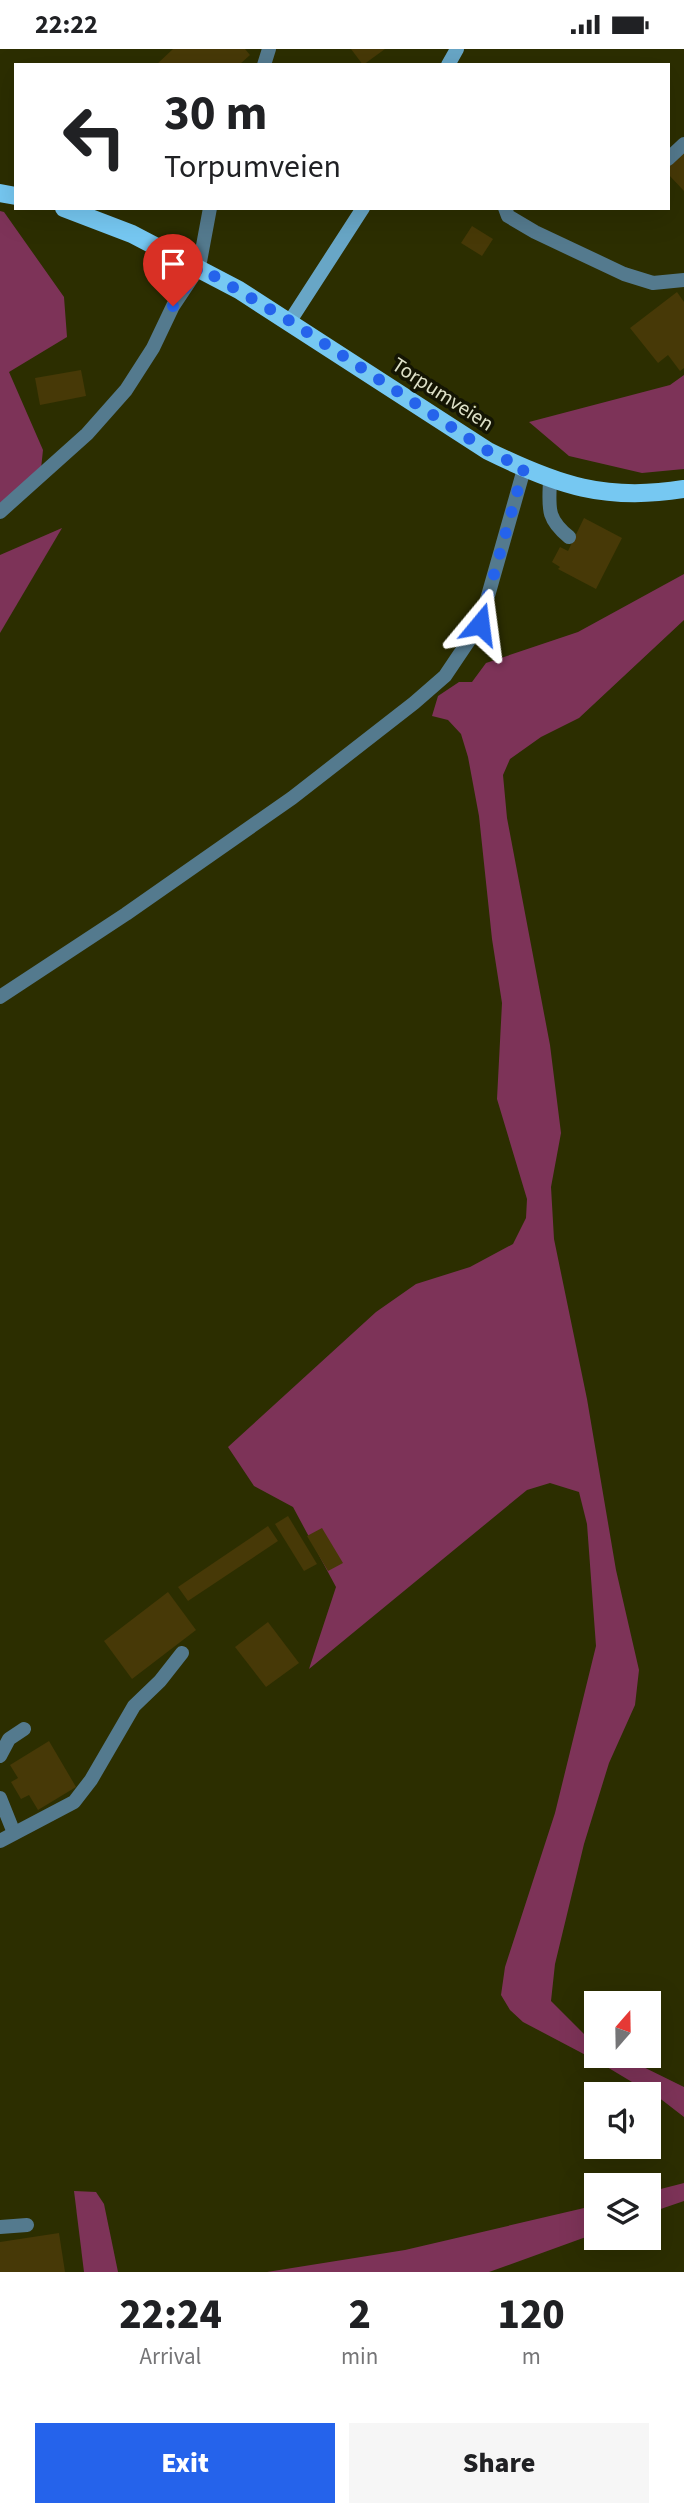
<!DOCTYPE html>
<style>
body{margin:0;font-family:"Source Sans 3",sans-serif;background:#f6f6f6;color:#202124;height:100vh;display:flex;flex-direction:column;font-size:26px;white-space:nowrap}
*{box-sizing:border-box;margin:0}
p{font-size:23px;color:#757577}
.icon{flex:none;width:38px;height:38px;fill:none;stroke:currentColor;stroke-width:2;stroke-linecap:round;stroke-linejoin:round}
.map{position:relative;height:2223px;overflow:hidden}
.panel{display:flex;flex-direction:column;background:#fff;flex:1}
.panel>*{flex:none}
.hud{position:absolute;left:14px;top:14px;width:656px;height:147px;border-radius:0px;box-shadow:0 7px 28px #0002;background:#fff;color:#202124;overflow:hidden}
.needle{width:46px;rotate:20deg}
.buttons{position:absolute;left:584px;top:1942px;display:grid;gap:14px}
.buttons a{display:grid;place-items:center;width:77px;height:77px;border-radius:0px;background:#fff;box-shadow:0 7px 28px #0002;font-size:35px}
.pin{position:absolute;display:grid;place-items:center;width:60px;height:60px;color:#fff;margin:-72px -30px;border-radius:50% 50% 50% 0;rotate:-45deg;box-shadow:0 0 7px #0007}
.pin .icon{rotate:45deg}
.me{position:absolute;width:77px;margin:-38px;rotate:16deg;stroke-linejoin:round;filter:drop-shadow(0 0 5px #0008)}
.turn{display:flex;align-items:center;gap:24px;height:147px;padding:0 35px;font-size:32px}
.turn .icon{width:91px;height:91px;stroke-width:2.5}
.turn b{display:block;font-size:49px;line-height:60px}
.eta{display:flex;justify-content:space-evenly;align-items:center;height:119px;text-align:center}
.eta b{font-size:42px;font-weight:800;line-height:49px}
.cta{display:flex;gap:14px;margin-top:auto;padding:14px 35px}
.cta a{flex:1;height:80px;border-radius:0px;background:#2563eb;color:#fff;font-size:28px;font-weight:800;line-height:80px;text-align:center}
.cta a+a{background:#f6f6f6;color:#202124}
.status{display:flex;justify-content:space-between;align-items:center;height:49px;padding:0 35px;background:#fff;direction:ltr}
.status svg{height:19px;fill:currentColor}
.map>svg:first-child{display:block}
</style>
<div class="status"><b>22:22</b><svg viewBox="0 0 49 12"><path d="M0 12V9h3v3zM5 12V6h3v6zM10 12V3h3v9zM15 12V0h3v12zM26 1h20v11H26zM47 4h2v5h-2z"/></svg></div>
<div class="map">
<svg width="684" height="2223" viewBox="0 0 684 2223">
<rect width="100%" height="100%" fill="#2c2e00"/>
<!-- green -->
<g fill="#7d3358">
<polygon points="0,162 4,163 64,248 67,288 9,323 43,401 40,429 0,458"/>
<polygon points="684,326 684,420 642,424 569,407 529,373 670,336"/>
<polygon points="62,479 0,584 0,506"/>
<polygon points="684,525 684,571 579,669 541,688 510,710 503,726 507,769 550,996 561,1084 551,1138 554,1190 587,1350 616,1521 639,1621 635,1656 609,1714 584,1795 555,1915 551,1952 586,1987 597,1993 597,2007 621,2007 684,2038 684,2068 662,2051 597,2012 523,1973 510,1961 501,1946 505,1918 555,1764 596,1597 587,1475 579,1443 550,1434 527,1441 309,1620 336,1538 293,1458 254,1437 228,1398 376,1263 416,1235 470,1218 513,1195 526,1169 527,1150 497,1050 502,954 492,890 479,767 468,708 461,685 448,671 432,667 438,647 459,633 472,633 486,614 578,583"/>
<polygon points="684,2134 684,2152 649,2164 649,2143"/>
<polygon points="74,2142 96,2143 104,2155 118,2223 84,2223"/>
<polygon points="597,2156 597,2184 489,2223 267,2223 405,2201"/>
</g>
<!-- building -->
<g fill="#473907">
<polygon points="173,0 245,0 250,6 239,16 156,16"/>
<polygon points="351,0 385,0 363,16"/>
<polygon points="684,104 684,142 668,125 668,118"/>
<polygon points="472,177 493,190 482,207 461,194"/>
<polygon points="677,243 684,253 684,319 680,322 668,306 658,314 630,279"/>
<polygon points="81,321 86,347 40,356 35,329"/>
<polygon points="584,469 622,489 596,540 558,520 560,518 552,513 560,498 568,502"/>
<polygon points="288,1467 317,1515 304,1522 275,1475"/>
<polygon points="268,1477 278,1492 188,1552 178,1538"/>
<polygon points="322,1479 343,1514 328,1522 307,1487"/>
<polygon points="168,1543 196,1581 132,1630 104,1592"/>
<polygon points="268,1573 299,1614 266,1638 235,1598"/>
<polygon points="49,1692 76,1738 38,1761 29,1746 21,1750 11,1733 18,1729 10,1716"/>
<polygon points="59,2184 65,2223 0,2223 0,2193"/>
</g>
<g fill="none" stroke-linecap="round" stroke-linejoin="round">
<!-- service -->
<g stroke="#547a8e" stroke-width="14">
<polyline points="264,16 269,0"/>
<polyline points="668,110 684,95"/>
<polyline points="505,159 508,167 535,183 624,225 653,234 684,231"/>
<path d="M550 431C549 459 546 469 569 488"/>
<polyline points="0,463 87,385 126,341 153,299 173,257 199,218 210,159"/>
<polyline points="0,1707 9,1690 24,1680"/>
<polyline points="0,1749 14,1784"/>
<polyline points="0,1792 74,1753 91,1731 134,1657 160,1632 182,1604"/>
<polyline points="0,2178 27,2176"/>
</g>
<!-- minor -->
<polyline stroke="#547a8e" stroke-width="14" points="0,948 126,865 292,749 414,654 445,627 480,575 524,420"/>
<!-- secondary -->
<g stroke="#68a6c6" stroke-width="14">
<polyline points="448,16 457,0"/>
<polyline points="290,272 363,159"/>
</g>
<!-- primary -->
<g stroke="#76c8f2" stroke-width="18">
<polyline points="0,144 16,147"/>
<path d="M64 159 132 185 239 241 488 402C557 436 606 453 684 440"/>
</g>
</g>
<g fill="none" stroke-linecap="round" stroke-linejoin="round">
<!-- route -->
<polyline stroke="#2563eb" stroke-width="12" stroke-dasharray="0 21.6" points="173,257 199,218 290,272 488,402 524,419 480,575"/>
</g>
<g text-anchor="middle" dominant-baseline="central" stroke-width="7" stroke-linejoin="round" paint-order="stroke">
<!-- street labels -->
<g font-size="21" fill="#dee1c8" stroke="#141503">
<text transform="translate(443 345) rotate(33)">Torpumveien</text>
</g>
</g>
</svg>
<div class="buttons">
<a><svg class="needle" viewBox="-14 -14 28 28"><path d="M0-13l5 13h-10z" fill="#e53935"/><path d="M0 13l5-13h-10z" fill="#757577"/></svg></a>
<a><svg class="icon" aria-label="sound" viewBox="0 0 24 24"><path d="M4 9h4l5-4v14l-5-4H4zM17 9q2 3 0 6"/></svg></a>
<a><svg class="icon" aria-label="layers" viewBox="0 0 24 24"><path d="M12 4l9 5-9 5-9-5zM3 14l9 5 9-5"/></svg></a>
</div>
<div class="pin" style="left:173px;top:257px;background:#d93025"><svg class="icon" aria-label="arrive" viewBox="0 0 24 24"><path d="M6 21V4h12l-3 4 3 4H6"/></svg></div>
<svg class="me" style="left:480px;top:575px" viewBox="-20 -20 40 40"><path d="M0-17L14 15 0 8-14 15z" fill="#2563eb" stroke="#fff" stroke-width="4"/></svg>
<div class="hud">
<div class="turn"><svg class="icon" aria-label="left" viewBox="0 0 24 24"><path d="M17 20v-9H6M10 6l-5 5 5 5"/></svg><div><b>30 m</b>Torpumveien</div></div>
</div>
</div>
<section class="panel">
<div class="eta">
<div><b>22:24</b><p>Arrival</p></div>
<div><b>2</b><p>min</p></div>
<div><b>120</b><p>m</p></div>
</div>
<div class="cta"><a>Exit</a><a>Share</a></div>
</section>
